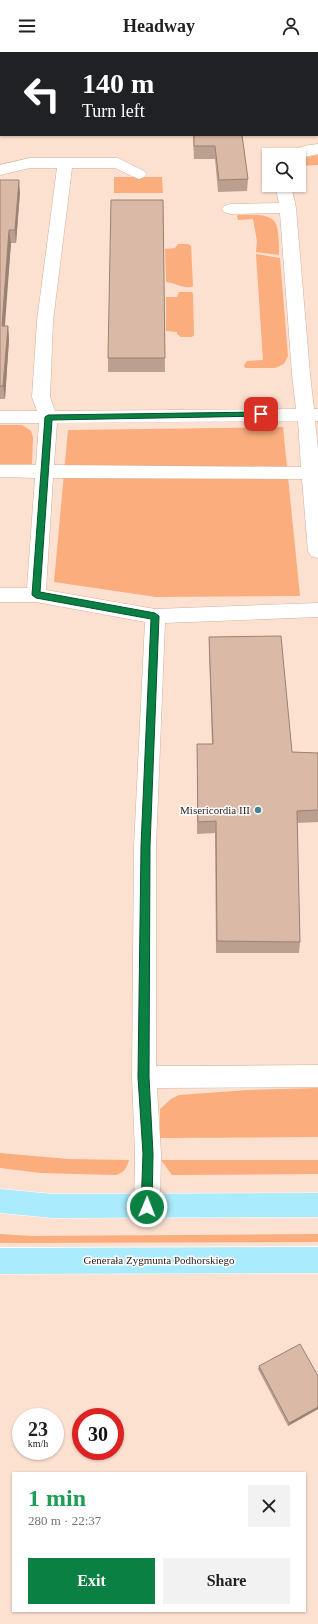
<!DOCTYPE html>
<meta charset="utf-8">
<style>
body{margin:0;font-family:"Times New Roman",serif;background:#f2f2f2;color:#202124;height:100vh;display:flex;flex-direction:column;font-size:15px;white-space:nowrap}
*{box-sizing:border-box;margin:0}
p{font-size:13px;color:#757577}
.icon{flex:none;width:22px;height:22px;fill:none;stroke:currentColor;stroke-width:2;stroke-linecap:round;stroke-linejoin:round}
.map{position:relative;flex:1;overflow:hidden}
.drawer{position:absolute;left:12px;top:1420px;width:294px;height:140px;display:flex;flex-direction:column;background:#fff;border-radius:0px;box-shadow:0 1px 3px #0004}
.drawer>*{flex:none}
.banner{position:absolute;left:0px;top:0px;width:318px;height:84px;box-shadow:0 1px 3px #0004;background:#202124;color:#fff;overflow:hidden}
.buttons{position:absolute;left:262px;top:96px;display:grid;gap:8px}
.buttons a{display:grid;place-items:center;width:44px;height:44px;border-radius:0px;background:#fff;box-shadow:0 1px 3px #0004;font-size:20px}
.speed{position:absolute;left:12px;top:1356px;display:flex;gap:8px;font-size:20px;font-weight:700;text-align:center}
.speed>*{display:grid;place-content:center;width:52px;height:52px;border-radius:50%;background:#fff;box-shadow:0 1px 3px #0004;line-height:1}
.speed small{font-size:10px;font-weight:400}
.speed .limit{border:6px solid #d22;background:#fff;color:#111}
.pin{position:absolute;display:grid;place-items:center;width:34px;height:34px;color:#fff;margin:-17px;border-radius:8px;box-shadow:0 2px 6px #0006}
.me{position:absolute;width:44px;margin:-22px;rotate:1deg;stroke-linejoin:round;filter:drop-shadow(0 0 3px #0008)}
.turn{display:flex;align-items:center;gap:14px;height:84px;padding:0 16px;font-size:18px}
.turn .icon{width:52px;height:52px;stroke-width:2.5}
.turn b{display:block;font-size:28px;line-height:34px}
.round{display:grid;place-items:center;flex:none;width:42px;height:42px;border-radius:0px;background:#f2f2f2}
.headline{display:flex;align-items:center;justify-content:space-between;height:68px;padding:0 16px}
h1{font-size:24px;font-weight:700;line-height:30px;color:#1e9e55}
.primary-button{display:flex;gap:8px;margin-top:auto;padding:8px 16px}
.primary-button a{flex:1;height:46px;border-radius:0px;background:#0b8043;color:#fff;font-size:16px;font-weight:700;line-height:46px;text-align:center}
.primary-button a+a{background:#f2f2f2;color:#202124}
header{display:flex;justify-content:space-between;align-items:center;height:52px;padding:0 16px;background:#fff;font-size:18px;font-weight:700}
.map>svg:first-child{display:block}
</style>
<header><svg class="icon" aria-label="menu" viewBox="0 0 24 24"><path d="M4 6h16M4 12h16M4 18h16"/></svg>Headway<svg class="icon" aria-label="person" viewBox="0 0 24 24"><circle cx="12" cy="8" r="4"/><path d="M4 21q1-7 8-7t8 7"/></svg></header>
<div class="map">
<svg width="318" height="1572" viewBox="0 0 318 1572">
<rect width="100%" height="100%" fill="#fce1d1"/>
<!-- green -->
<g fill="#fbad7d">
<polygon points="318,103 318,113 299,114 299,109 308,105"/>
<polygon points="114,125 162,125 163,141 114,141"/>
<path d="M238 163C249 163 271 160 276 172 279 178 279 196 279 203L256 200 257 189 253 167 238 168 237 164Z"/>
<path d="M178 192H188L191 194 193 234 192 235C179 236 177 231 166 230L165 197 175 196Z"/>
<polygon points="256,202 280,206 288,304 284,312 275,316 245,316 244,313 247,309 263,308"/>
<polygon points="179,240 191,240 193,241 194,283 192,285 181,285 177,282 177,280 166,279 166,245 177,245"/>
<polygon points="0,373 22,373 31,379 33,385 32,412 0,412"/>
<polygon points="283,375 300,544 156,545 54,530 68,378"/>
<polygon points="318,1036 318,1085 160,1086 160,1057 171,1047 179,1043 248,1038"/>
<path d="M0 1101 68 1107 129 1108C127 1115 124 1121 116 1123L41 1121 0 1116Z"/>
<polygon points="161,1108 318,1108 318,1122 172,1123"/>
<polygon points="0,1182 32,1184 318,1182 318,1190 0,1191"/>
</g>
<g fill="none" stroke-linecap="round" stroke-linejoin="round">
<defs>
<g id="minor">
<path d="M318 92V102L299 106V103H286C292 95 309 93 318 92Z"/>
<path d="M30 106H118L144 119 147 122 144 125 139 127 134 125 115 116H72L53 269 50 345 55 359 296 357 292 322 280 161 230 162 224 160 222 157 224 154 230 152 279 151 275 133H291L296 156 310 322 314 357H318V369H315L318 396V506L311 504 308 499 302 427 53 426 46 538 155 557 318 551V565L165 571 156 794V1014L318 1013V1035L157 1036 161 1102 160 1155 156 1164 147 1167 138 1164 134 1155 135 1102 132 1025 134 794 145 570 36 550H0V536H27L35 426 0 425V413H36L39 371H0V359H37L32 345 37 269 57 116H30L0 123V113ZM298 369 301 415 54 413 57 371Z"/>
</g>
<g id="major">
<polygon points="0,1137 53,1142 318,1141 318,1165 53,1166 0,1161"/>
<polygon points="318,1195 318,1221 0,1222 0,1196"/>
</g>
</defs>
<!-- minor casing -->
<use href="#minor" stroke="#d0b09d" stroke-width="1"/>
<!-- major casing -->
<use href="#major" stroke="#fff" stroke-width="1"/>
<!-- minor -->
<use href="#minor" fill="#fff" fill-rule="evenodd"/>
<!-- major -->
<use href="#major" fill="#aaebfd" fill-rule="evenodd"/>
</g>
<!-- wall -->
<g fill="#bb9f8f">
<polygon points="193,83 242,83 248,127 247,139 218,140 215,107 194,107"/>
<polygon points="0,128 20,140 16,191 11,191 4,274 8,274 9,287 5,347 0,347"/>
<polygon points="163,148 165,320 108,320 108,306"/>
<polygon points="209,585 292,700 318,701 318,770 297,771 300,890 299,901 216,901 215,781 197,782 197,692 212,692 209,598"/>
<polygon points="259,1314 318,1324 318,1357 288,1374 258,1317"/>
</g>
<!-- shaded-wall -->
<g fill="#998274">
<polygon points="19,128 20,140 16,191 15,178"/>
<polygon points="9,178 11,191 4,286 2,274"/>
<polygon points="8,274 9,287 5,347 3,334"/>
<polygon points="318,1355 318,1357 288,1374 289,1371"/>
</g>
<!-- building -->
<g fill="#dab9a6" stroke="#998274">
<polygon points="194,83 242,83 248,127 219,128 215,94 194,94"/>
<polygon points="0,128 19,128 15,178 9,178 2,274 8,274 3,334 0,334"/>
<polygon points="111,148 163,148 165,306 108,306"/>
<polygon points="281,584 292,700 318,701 318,758 297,759 300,890 217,889 216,769 198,770 197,692 213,692 209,585"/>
<polygon points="300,1292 318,1324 318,1355 289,1371 259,1314"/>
</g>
<!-- route -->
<polygon fill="#0b8043" stroke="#07532c" points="261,360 264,362 263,364 52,368 40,540 155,561 159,564 150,794 149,1025 153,1102 152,1155 150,1159 147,1160 143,1159 141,1155 143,1102 138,1025 141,794 151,567 36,546 32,543 45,365 48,363"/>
<!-- markers -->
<circle fill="#428396" stroke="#fff" stroke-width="1.5" cx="258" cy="758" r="4"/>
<g text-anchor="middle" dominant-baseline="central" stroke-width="3" stroke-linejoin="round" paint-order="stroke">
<!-- poi labels -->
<g font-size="11" fill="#281c15" stroke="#fff" text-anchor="end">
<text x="250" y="758">Misericordia III</text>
</g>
<!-- street labels -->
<g font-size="11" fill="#281c15" stroke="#fff">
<text x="159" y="1208">Generała Zygmunta Podhorskiego</text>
</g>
</g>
</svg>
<div class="buttons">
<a><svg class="icon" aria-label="search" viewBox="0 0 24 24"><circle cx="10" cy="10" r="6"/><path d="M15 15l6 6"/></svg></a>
</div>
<div class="speed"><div>23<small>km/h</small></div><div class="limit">30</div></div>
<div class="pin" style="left:261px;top:362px;background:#d93025"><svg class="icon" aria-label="arrive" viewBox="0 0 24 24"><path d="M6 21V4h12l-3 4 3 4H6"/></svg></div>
<svg class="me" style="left:147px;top:1155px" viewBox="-20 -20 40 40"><circle r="17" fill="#0b8043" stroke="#fff" stroke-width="3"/><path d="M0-11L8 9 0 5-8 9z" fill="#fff"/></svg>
<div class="banner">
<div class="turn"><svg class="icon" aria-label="left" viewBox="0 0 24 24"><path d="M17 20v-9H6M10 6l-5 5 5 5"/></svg><div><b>140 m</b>Turn left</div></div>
</div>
<section class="drawer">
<div class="headline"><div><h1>1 min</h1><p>280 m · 22:37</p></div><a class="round"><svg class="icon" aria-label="close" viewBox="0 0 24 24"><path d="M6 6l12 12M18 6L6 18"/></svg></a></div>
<div class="primary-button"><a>Exit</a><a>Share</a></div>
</section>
</div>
